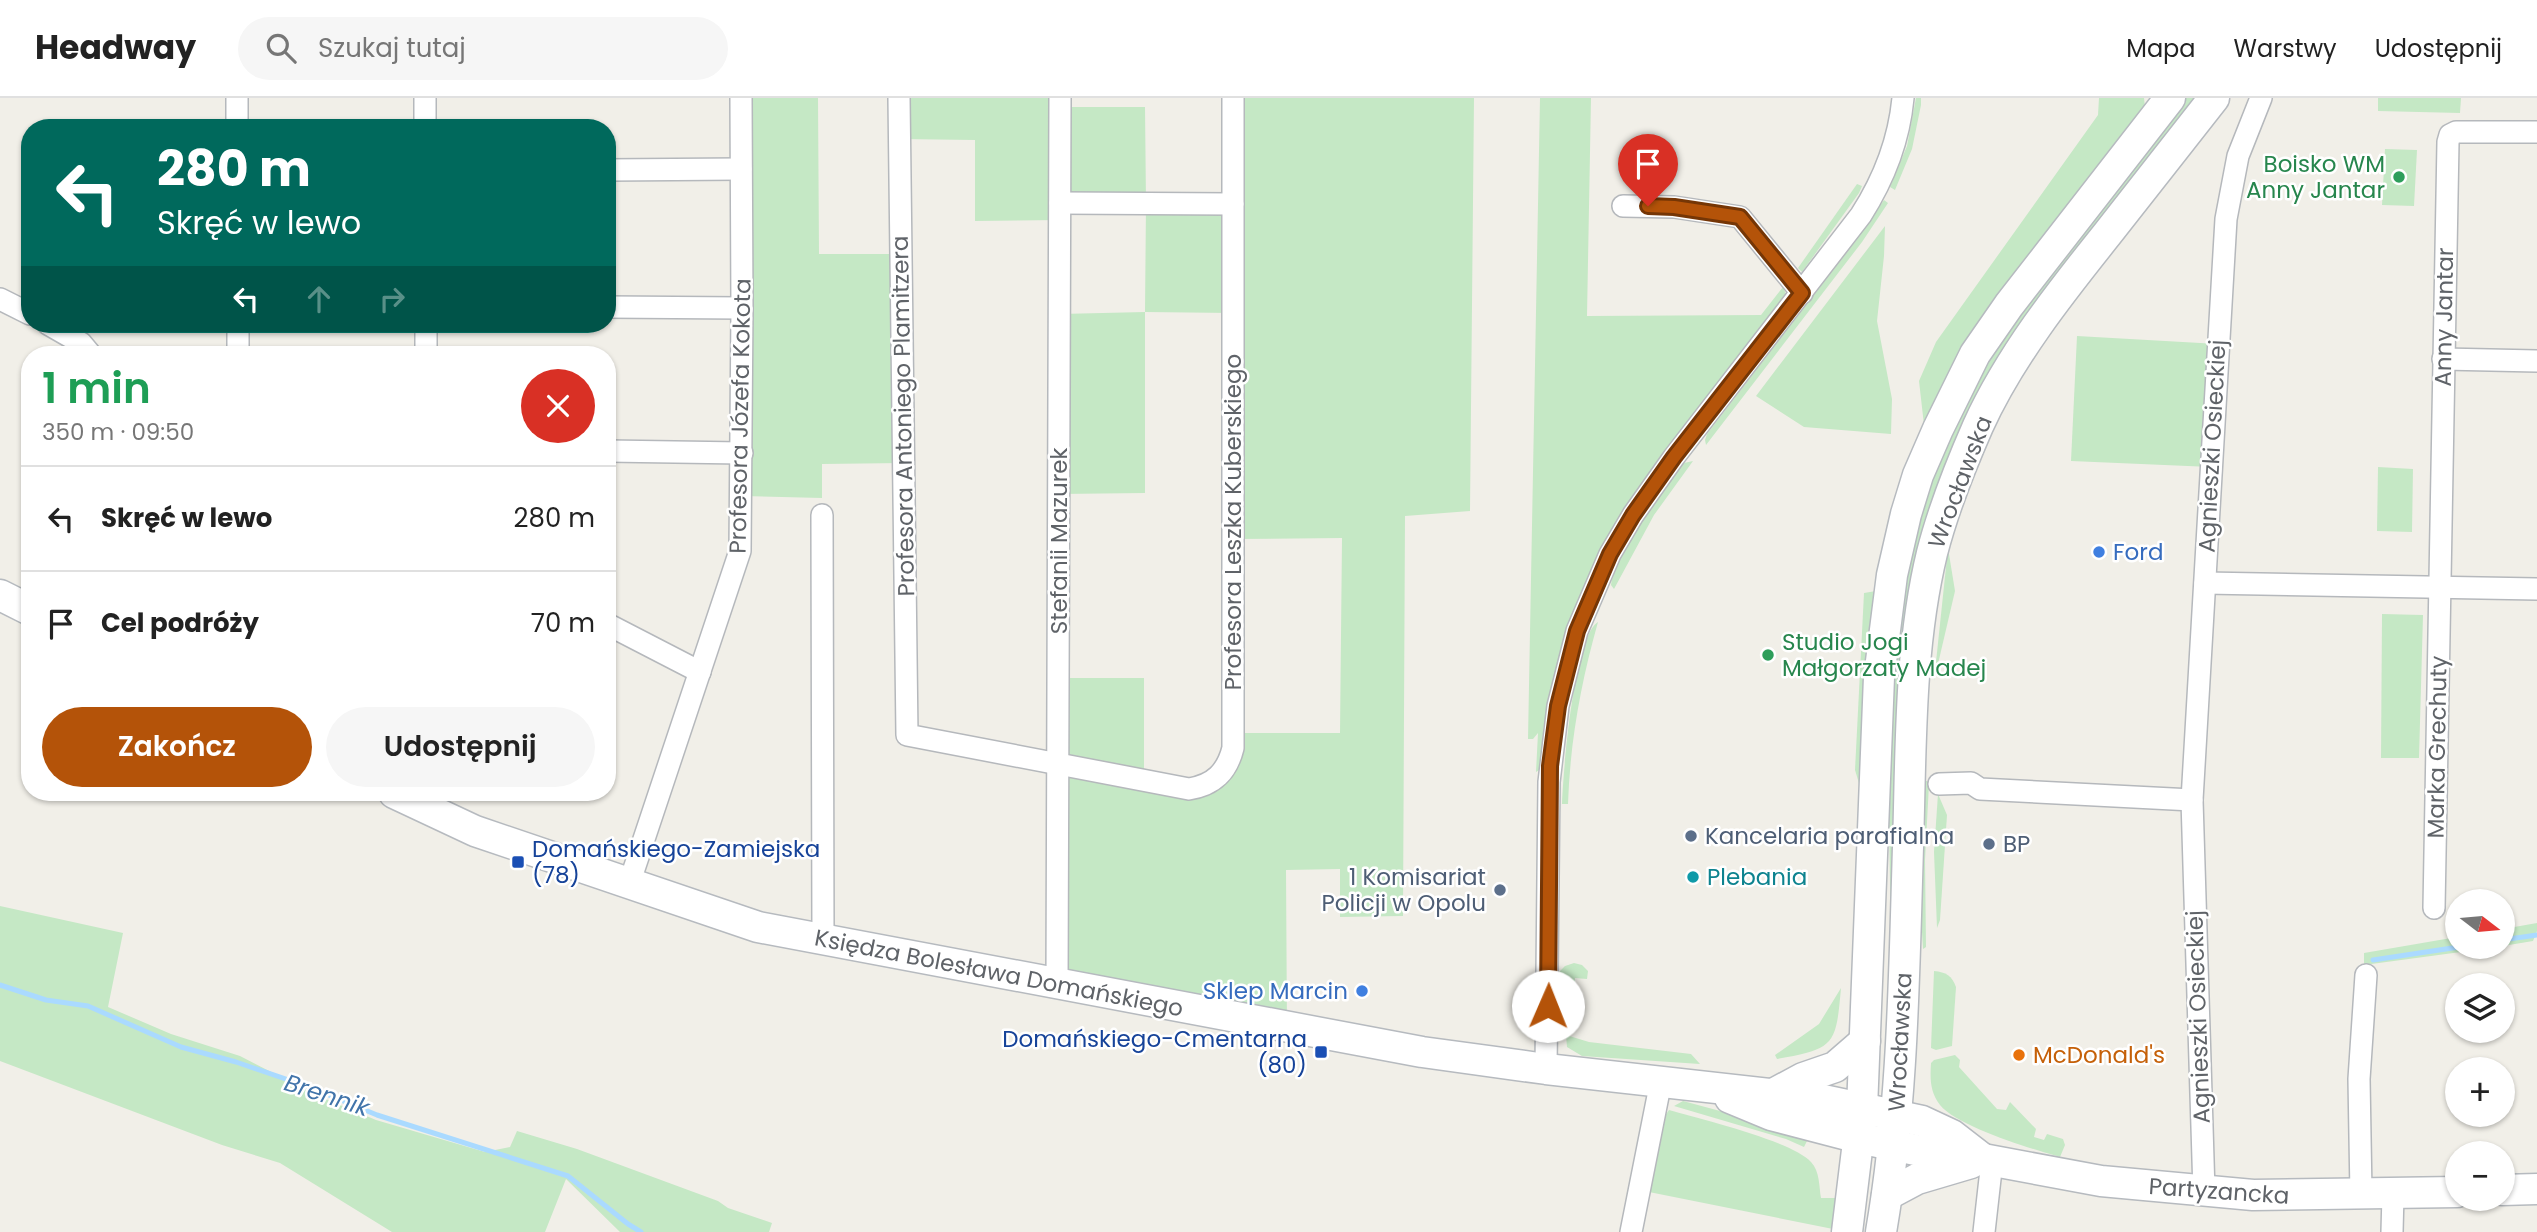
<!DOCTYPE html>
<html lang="pl">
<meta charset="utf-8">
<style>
body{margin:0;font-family:Poppins,sans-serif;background:#f6f6f6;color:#222;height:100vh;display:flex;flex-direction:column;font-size:26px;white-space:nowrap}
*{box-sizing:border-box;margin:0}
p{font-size:23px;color:#767676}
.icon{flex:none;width:38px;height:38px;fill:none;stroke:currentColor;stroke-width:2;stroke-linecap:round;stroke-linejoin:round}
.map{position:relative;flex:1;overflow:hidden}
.side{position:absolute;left:21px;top:248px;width:595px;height:455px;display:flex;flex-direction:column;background:#fff;border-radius:28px;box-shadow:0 2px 5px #0004}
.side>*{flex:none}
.banner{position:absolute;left:21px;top:21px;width:595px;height:214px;border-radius:28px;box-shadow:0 2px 5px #0004;background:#00695c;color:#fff;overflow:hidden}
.needle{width:46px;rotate:106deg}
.buttons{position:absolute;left:2445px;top:791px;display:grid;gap:14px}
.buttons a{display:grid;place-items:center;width:70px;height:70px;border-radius:50%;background:#fff;box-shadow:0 2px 5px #0004;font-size:35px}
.pin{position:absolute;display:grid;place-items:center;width:60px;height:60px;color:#fff;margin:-72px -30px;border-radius:50% 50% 50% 0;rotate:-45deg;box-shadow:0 0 7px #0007}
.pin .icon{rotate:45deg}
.me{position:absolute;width:77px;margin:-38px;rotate:1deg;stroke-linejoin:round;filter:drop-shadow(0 0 5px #0008)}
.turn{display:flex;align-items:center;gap:24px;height:147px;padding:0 21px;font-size:32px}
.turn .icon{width:91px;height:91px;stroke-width:2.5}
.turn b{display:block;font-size:49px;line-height:60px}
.lanes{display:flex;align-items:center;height:66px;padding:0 21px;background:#0003;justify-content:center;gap:35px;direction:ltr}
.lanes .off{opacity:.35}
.round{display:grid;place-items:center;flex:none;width:74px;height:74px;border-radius:37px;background:#f6f6f6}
.headline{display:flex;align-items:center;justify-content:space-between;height:119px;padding:0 21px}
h1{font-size:42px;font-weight:600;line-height:52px;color:#1e9e55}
.button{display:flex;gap:14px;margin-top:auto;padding:14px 21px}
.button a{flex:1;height:80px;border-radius:42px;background:#b45309;color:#fff;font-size:28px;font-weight:600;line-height:80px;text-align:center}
.button a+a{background:#f6f6f6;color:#222}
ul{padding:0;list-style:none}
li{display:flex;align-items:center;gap:21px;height:105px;padding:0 21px;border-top:2px solid #e0e0e0}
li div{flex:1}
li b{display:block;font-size:26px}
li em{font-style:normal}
header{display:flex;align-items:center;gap:42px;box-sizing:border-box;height:98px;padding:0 35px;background:#fff;border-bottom:2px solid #e0e0e0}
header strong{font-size:33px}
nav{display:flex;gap:38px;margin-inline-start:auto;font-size:24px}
.search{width:490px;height:63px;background:#f6f6f6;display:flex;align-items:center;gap:18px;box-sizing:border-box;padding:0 24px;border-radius:38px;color:#767676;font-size:26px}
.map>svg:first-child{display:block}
</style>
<header>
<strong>Headway</strong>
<div class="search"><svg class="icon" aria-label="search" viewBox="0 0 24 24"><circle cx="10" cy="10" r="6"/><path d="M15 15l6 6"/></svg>Szukaj tutaj</div>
<nav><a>Mapa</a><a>Warstwy</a><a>Udostępnij</a></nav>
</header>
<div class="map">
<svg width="2537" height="1134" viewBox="0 0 2537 1134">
<rect width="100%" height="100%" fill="#f1efe8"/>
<!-- green -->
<g fill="#c5e8c5">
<polygon points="741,0 818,0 819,156 901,156 903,365 822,366 822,400 742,398"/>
<polygon points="899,0 1060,0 1061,9 1145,9 1146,106 1232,106 1233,0 1474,0 1470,413 1405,418 1403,818 1340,819 1340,771 1286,772 1287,930 1057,886 1058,580 1144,580 1144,683 1202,689 1233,635 1340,635 1342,440 1233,441 1232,215 1145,214 1145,395 1059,396 1060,216 1145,214 1146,106 1060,105 1060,122 975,123 975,42 899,41"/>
<polygon points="1540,0 1591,0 1587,218 1761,217 1783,189 1786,196 1633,417 1558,608 1544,626 1539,672 1536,674 1538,635 1533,641 1528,641"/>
<polygon points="1916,0 1921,0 1921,7 1912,51 1895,92 1890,89 1907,48"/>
<polygon points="2099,0 2144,0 2145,9 1999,196 1963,249 1924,327 1919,283 1936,244 2098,17"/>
<polygon points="2185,0 2196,0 1938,392 1890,949 1885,948 1891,845 1889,723 1891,568 1912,447 1931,379 1951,332 1996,246 2127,73"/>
<polygon points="2378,0 2461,0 2460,15 2378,13"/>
<polygon points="2385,51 2417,52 2414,108 2382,107"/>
<polygon points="1857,86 1862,88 1859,95 1802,174 1798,170"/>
<polygon points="1884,102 1888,105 1862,144 1706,347 1705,342 1707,336 1857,141"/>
<polygon points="1885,128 1884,158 1877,223 1892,301 1891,336 1804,329 1756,298"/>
<polygon points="2077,238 2218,246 2211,369 2071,363"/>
<path d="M1693 363 1654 417 1614 491 1611 487C1615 455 1663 392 1684 365Z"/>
<polygon points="2378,369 2413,371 2412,434 2377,433"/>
<polygon points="1948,450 1955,493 1934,583"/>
<polygon points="1876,493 1864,702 1855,672 1864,495"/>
<polygon points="2382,516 2423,517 2419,660 2381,660"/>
<path d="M1598 524C1581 584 1570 644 1568 706H1562C1563 675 1574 538 1598 524Z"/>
<polygon points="1923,683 1927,683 1929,686 1925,762 1926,849 1923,851 1919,783"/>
<polygon points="1938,696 1947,717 1940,822 1937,830 1934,754"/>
<polygon points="0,808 123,835 108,909 171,936 240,958 316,997 376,1022 485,1054 510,1049 517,1033 577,1051 718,1103 728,1110 772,1125 769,1134 620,1134 566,1081 545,1134 392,1134 280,1065 222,1047 0,963"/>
<polygon points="2537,825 2537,833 2533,843 2503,848 2503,831"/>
<polygon points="2457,839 2457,849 2498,849 2364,867 2364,855"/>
<polygon points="1574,865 1582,867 1588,873 1587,881 1575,880 1572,929 1559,928 1559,874 1565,868"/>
<path d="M1934 873C1946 874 1952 878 1956 889L1952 948 1936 952 1931 950Z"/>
<path d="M1841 890C1836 947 1835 951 1777 961L1775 957 1819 926Z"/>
<polygon points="1566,937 1589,944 1691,956 1700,966 1582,958 1567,949"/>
<path d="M1955 957 1960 962 1959 969 1997 1011 2006 1012 2010 1004 2036 1031 2034 1039 2044 1042 2047 1036 2063 1041 2065 1047 2060 1059C2032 1051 1958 1029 1940 1007 1930 994 1930 981 1931 965L1934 962Z"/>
<polygon points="1683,1003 1772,1027 1808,1041 1804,1049 1786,1041 1674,1008"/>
<path d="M1669 1012C1700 1021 1792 1043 1811 1064 1820 1073 1819 1089 1821 1100H1836L1833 1131 1649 1094 1664 1019Z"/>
</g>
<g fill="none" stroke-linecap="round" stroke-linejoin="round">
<!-- stream -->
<g stroke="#aadaff" stroke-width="5">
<polyline points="2502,842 2537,837"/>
<polyline points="2373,862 2459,849"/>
<polyline points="0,887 46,902 88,908 181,949 236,964 312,990 377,1017 568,1078 628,1126 641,1134"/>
</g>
<defs>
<g id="street">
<polyline points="237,0 237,30"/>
<polyline points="425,0 425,30"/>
<path d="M899 0 907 637 1189 691C1214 687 1227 674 1233 650V0"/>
<polyline points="607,72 741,71"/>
<polyline points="1060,105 1233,106"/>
<polyline points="1623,108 1674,109 1740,119 1802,195"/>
<polyline points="0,201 30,216"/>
<polyline points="607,209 742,210"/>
<polyline points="48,226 81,245 91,257"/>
<polyline points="238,226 238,257"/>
<polyline points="426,226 426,257"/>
<polyline points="2443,261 2537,263"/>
<polyline points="607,353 742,355"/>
<polyline points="822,417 823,843"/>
<polyline points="2205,485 2537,491"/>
<polyline points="607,526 700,574"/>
<polyline points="1939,686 1971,685 1980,691 2192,702"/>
<polyline points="629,786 740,453 742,210 741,0"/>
<polyline points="2434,810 2448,44 2450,37 2456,34 2537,34"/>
<polyline points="1057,886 1060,0"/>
<path d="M1546 971 1549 684 1558 608 1577 533 1610 456 1633 417 1674 359 1861 117C1884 81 1899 43 1903 0"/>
<polyline points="2204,1094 2192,702 2226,121 2238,58 2261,0"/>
<polyline points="2361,1096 2359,981 2366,877"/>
<polyline points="1631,1134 1661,983"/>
<polyline points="1984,1134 1992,1063"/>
<polyline points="2392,1134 2393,1096"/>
</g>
<g id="secondary">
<polyline points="0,497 30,512"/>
<polyline points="394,695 475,733 758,829 1422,954 1546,971 1823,1002 1922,1023 1952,1037 1983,1061"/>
<polyline points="1775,995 1803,980 1835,969 1865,943"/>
<polyline points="1730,1000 1771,1017 1859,1040 1944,1058 1983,1061 2101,1083 2253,1097 2457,1094"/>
<polyline points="2502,1092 2537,1091"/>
<polyline points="1887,1097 1917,1081 1971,1065"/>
<polyline points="1847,1134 1862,1011 1879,579 1892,477 1906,416 1918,377 1938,331 1975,256 2009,207 2170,0"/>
<path d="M1881 1134C1903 1006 1904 878 1908 749 1911 652 1909 550 1932 455 1943 412 1960 369 1978 328 2010 258 2060 195 2108 135 2143 90 2179 45 2214 0"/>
</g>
</defs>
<!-- street casing -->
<use href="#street" stroke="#b5b8bc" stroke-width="24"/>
<!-- secondary casing -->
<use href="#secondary" stroke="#b6babf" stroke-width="33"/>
<!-- street -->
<use href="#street" stroke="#fff" stroke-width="21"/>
<!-- secondary -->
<use href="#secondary" stroke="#fff" stroke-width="30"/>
</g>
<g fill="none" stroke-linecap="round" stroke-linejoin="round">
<defs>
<polyline id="route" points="1548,908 1550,668 1558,608 1577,533 1610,456 1633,417 1674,359 1802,195 1740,119 1674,109 1648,108"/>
</defs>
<!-- route casing -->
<use href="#route" stroke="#753606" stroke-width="18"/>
<!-- route -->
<use href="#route" stroke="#b45309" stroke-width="12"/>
</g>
<!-- markers -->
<g fill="#2e9e5b" stroke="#fff" stroke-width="2.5">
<circle cx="2399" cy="79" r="7"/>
<circle cx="1768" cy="557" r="7"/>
</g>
<g fill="#3f7fe0" stroke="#fff" stroke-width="2.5">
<circle cx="2099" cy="454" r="7"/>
<circle cx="1362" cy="893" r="7"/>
</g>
<g fill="#5c6f8a" stroke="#fff" stroke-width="2.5">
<circle cx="1691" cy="738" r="7"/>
<circle cx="1989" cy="746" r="7"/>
<circle cx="1500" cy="792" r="7"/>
</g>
<g fill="#1a4fb4" stroke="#fff" stroke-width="2.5">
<rect x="511" y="757" width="14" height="14" rx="3.5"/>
<rect x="1314" y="947" width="14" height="14" rx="3.5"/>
</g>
<circle fill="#0f9aa8" stroke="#fff" stroke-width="2.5" cx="1693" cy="779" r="7"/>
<circle fill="#e8710a" stroke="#fff" stroke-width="2.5" cx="2019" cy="957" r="7"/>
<g text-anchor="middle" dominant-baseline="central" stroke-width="5" stroke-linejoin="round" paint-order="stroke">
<!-- leisure labels -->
<g font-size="23" fill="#27864d" stroke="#fff" text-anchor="end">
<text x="2385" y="66">Boisko WM<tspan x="2385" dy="26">Anny Jantar</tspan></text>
<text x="1782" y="544" text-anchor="start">Studio Jogi<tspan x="1782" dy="26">Małgorzaty Madej</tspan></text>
</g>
<!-- street labels -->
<g font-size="23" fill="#5f6368" stroke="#fff">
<text transform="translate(2444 219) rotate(-89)">Anny Jantar</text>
<text transform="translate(740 318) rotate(-89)">Profesora Józefa Kokota</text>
<text transform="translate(903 318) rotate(-91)">Profesora Antoniego Plamitzera</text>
<text transform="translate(2212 348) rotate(-87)">Agnieszki Osieckiej</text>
<text transform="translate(1960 384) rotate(-69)">Wrocławska</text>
<text transform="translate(1233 424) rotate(-90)">Profesora Leszka Kuberskiego</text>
<text transform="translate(1059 443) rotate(-90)">Stefanii Mazurek</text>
<text transform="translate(2437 649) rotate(-89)">Marka Grechuty</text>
<text transform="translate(999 875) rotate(11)">Księdza Bolesława Domańskiego</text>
<text transform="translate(2198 919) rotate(-92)">Agnieszki Osieckiej</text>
<text transform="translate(1900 944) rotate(-87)">Wrocławska</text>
<text transform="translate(2219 1093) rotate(4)">Partyzancka</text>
</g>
<!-- shop labels -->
<g font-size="23" fill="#366cbe" stroke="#fff" text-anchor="start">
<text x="2113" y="454">Ford</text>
<text x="1348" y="893" text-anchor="end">Sklep Marcin</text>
</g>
<!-- service labels -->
<g font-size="23" fill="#4e5e75" stroke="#fff" text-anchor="start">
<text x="1705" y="738">Kancelaria parafialna</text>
<text x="2003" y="746">BP</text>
<text x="1486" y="779" text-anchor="end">1 Komisariat<tspan x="1486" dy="26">Policji w Opolu</tspan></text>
</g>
<!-- transit labels -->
<g font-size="23" fill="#164399" stroke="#fff" text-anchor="start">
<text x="532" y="751">Domańskiego-Zamiejska<tspan x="532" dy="26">(78)</tspan></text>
<text x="1307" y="941" text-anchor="end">Domańskiego-Cmentarna<tspan x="1307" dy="26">(80)</tspan></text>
</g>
<!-- culture labels -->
<g font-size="23" fill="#0d838f" stroke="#fff" text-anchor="start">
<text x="1707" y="779">Plebania</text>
</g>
<!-- food labels -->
<g font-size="23" fill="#c56008" stroke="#fff" text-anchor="start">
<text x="2033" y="957">McDonald's</text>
</g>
<!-- water labels -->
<g font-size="24" font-style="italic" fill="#4174aa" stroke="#fff">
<text transform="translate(327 997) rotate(18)">Brennik</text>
</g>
</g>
</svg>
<div class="buttons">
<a><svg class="needle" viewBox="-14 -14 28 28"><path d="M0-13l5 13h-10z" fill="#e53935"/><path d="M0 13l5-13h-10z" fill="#767676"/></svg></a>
<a><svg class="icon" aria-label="layers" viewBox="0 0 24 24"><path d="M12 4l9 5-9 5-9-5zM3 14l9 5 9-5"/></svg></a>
<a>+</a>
<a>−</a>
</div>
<div class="pin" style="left:1648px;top:108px;background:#d93025"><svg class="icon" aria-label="arrive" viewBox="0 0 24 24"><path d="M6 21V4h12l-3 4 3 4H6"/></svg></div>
<svg class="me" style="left:1548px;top:908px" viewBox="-20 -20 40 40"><circle r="19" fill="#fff"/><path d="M0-13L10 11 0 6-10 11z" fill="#b45309"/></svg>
<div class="banner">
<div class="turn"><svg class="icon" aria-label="left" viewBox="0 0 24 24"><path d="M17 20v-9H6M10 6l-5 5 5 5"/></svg><div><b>280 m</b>Skręć w lewo</div></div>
<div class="lanes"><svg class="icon" aria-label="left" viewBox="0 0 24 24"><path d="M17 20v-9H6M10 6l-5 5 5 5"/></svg><svg class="icon off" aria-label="ahead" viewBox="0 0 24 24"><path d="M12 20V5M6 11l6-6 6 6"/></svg><svg class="icon off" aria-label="right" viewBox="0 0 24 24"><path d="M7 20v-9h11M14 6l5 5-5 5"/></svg></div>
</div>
<section class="side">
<div class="headline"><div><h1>1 min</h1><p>350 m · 09:50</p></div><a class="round" style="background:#d93025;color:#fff"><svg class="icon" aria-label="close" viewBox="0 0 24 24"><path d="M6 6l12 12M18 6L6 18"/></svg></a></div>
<ul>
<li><svg class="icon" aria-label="left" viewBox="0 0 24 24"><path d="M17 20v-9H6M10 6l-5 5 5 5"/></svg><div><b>Skręć w lewo</b></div><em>280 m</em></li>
<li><svg class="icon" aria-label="arrive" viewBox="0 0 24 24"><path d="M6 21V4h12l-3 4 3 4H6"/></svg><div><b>Cel podróży</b></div><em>70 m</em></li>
</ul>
<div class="button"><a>Zakończ</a><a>Udostępnij</a></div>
</section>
</div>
